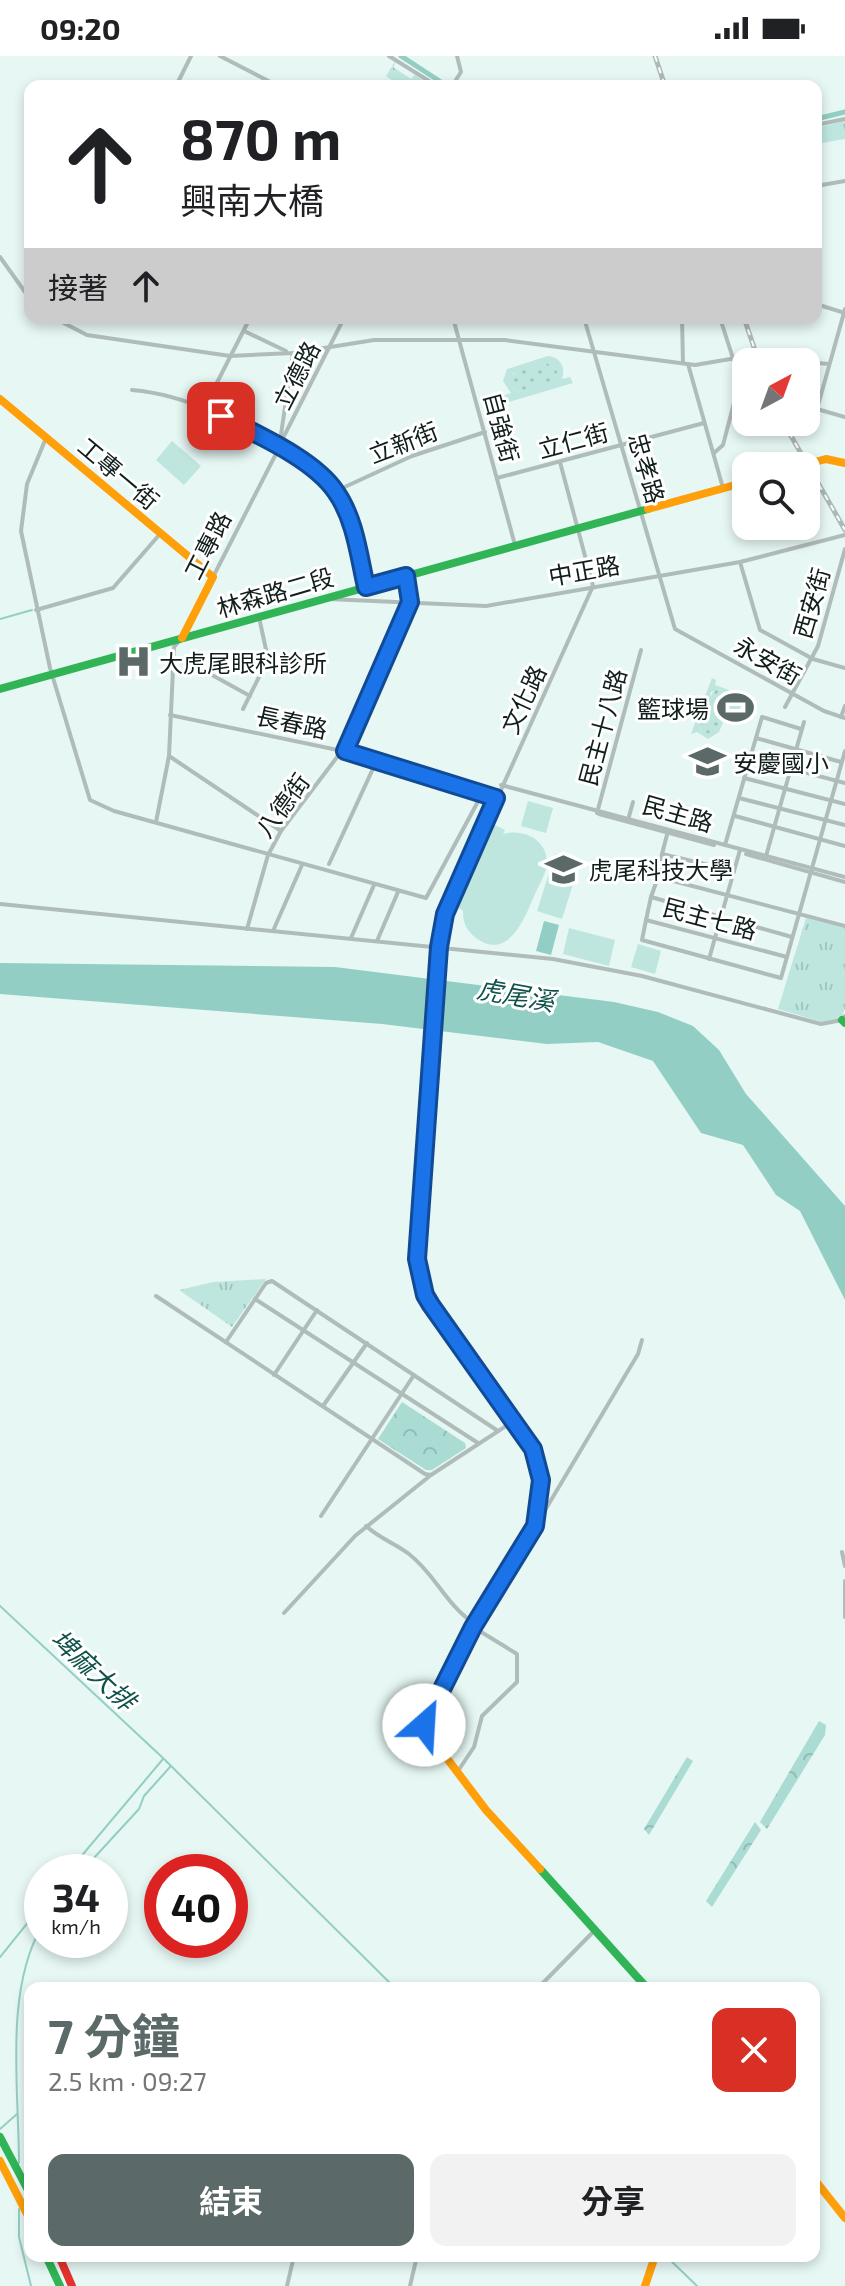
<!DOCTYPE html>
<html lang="zh-TW">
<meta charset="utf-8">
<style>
body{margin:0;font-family:"Exo 2","Noto Sans TC",sans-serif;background:#f2f2f2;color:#202124;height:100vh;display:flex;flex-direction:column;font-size:30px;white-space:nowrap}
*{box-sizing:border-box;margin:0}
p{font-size:26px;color:#757577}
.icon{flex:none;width:44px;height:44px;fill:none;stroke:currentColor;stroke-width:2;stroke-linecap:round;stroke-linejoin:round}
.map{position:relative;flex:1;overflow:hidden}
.panel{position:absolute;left:24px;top:1926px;width:796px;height:280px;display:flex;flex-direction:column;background:#fff;border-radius:16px;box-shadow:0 4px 12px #0003}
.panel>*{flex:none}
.top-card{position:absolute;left:24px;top:24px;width:798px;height:244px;border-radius:16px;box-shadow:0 4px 12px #0003;background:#fff;color:#202124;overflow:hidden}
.needle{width:52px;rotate:41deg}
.fabs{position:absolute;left:732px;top:292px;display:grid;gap:16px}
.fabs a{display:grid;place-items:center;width:88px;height:88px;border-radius:16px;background:#fff;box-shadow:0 4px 12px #0003;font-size:40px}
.speed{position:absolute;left:24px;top:1798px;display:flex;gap:16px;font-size:40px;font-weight:700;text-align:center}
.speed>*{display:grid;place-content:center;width:104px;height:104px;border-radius:50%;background:#fff;box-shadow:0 4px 12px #0003;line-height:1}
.speed small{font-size:20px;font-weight:400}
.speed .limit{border:12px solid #d22;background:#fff;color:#111}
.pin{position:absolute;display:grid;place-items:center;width:68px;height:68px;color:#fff;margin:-34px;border-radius:16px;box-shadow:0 4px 12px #0006}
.me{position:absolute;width:88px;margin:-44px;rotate:26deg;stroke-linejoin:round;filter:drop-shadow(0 0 6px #0008)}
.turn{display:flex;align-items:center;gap:28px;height:168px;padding:0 24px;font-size:36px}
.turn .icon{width:104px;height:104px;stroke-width:2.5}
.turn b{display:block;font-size:56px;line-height:68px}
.then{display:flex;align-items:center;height:76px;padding:0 24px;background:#0003;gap:16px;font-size:30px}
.round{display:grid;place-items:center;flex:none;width:84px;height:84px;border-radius:16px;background:#f2f2f2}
.head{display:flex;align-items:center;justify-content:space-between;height:136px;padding:0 24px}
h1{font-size:48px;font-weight:700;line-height:60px;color:#5b6a68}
.button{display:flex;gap:16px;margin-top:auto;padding:16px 24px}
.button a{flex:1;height:92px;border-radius:16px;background:#5b6a68;color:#fff;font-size:32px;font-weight:700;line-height:92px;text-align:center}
.button a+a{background:#f2f2f2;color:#202124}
.status{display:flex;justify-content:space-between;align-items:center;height:56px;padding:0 40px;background:#fff;direction:ltr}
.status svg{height:22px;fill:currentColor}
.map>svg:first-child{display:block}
</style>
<div class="status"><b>09:20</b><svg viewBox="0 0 49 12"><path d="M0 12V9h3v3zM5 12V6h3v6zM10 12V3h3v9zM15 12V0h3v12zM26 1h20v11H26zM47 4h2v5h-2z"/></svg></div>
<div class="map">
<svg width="845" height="2230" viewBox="0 0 845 2230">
<defs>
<pattern id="grass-dots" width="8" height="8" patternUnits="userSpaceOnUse" patternTransform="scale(2)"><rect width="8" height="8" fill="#bee6df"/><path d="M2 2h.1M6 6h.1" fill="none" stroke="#a2c5bf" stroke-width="1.8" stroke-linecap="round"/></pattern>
<pattern id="forest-crowns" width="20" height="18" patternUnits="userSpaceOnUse" patternTransform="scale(2)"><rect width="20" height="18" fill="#aadcd4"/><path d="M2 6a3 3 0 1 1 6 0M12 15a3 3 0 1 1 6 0" fill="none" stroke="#91bcb5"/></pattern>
<pattern id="park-tufts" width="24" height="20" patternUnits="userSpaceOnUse" patternTransform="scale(2)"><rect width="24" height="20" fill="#bee6df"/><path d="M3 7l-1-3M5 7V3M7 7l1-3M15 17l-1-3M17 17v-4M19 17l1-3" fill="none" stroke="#a2c5bf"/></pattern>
</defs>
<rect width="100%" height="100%" fill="#e6f7f4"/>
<!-- grass -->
<g fill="url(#grass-dots)">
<polygon points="547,307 558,314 554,326 519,336 512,331 509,324 515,316"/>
<path d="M717 633 725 635 728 644 716 675 708 679 701 676C698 664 707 640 717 633Z"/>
</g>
<!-- forest -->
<g fill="url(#forest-crowns)">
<polygon points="402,1346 465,1387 466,1392 432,1414 426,1414 378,1383"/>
<polygon points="819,1665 826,1669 825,1679 767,1773 760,1766"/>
<polygon points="687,1701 693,1705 649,1779 644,1773"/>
<polygon points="755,1766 761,1774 712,1851 706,1845"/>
</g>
<!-- park -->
<g fill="url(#park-tufts)">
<polygon points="395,6 393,11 411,23 415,19 432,30 400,30 386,20"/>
<polygon points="845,65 845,83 816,88 816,72"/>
<polygon points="806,862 845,872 845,953 841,962 822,966 778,953"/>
<polygon points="266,1223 232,1271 179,1234 213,1226"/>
</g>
<!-- pitch -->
<g fill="#bee6df" fill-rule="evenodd">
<path d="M548 300C560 301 566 311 562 323L570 321 573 327 502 348 500 341 511 337 503 325 507 313ZM547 307 558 314 554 325 519 336 512 331 513 317Z"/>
<polygon points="172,385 201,410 184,429 156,404"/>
<path d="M712 622 716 624 715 629 729 634 732 645 742 646 736 662 728 659 731 647 719 676 708 683 697 676 691 678ZM719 633 727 637 728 644 716 675 705 678 700 674 711 636Z"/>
<polygon points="528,745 553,752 546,777 521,770"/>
<path d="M495 769 505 774 503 778C524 772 548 784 547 808 546 818 539 829 535 838 525 861 509 906 476 882 466 874 463 867 463 855L458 851Z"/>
<polygon points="555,798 580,804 575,820 562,817 575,822 562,863 537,855"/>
<polygon points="569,872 615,884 609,910 563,898"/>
<polygon points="638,888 661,895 655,918 631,911"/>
</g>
<!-- water -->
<g fill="#93cec4">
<polygon points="544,865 559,869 551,899 536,895"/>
<polygon points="0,907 335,911 614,946 658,956 693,970 719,994 746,1038 845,1150 845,1244 800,1155 776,1139 743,1089 701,1077 653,1005 598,986 547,988 382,968 0,938"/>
</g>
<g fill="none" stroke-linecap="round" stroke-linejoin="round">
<!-- stream -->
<g stroke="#93cec4" stroke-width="2">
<polyline points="0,563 32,554"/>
<polyline points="0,1550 163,1702 395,1932"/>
<polyline points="68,1816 163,1703"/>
<polyline points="81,1816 139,1753 144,1740 170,1711"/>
<polyline points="0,1901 42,1849"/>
<polyline points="0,2073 17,2058"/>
<path d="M19 2107C19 2034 4 1935 42 1870"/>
<polyline points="19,2153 19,2181 31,2230"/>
<polyline points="666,2200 697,2230"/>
</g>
<!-- canal -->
<g stroke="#93cec4" stroke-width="5">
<polyline points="401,0 447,30"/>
<polyline points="816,63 845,56"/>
</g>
<!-- street -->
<g stroke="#b0bcba" stroke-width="4">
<polyline points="220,0 278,30"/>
<polyline points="389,0 437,30"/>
<polyline points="176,30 191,0"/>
<polyline points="452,30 461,16 457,0"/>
<polyline points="816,69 845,63"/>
<polyline points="816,130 845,125"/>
<polyline points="0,201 30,243"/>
<polyline points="816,248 845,257"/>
<polyline points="845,253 817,353 845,361"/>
<polyline points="54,262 87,279 230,300 293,297 374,284 505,284 695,309 754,299 804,306"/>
<polyline points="453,262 515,489"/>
<polyline points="584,262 675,573 824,655 845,662"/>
<polyline points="682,262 683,307"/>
<polyline points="244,275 286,295"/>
<polyline points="806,306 829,308"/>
<polyline points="688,308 723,432"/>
<path d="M132 334C189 339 238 366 284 396 303 409 325 417 337 437 355 465 359 500 366 531"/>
<polyline points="204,352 250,262"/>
<polyline points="46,382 27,428 21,475 50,612 90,744 114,755 426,842 482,738"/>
<polyline points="280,388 344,262"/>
<polyline points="714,397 723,389 740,324 720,262"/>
<polyline points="497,422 704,367"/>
<polyline points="336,435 412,400 485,376"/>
<polyline points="740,506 760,574 813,603 845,612"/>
<polyline points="213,521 279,392 293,297"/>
<polyline points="328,543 486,550 740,506 845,479"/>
<polyline points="36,554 113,532 160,478"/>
<polyline points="174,604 194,609 250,640"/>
<polyline points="785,651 818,590 845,493"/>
<polyline points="243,653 268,603 259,561"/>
<polyline points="170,659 352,697 496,742"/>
<polyline points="841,661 845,650"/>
<polyline points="756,682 841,706"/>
<polyline points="169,700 281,775"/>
<polyline points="751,702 845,727"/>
<polyline points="744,722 845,748"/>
<polyline points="501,729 845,821"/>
<polyline points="739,742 845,769"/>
<polyline points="597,757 641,594"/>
<polyline points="599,758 714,789"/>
<polyline points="735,760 845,790"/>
<polyline points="628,764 633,746"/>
<polyline points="156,766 169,700 174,591 180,584"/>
<polyline points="668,775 662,798 734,815"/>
<polyline points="725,789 762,661 801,673"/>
<polyline points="662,798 658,821 845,870"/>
<polyline points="746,798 845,826"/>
<polyline points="766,800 804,666"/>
<polyline points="329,808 377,704"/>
<polyline points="658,821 651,841 792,881"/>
<polyline points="651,841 646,864 787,901"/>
<polyline points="0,848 553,903 642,920 821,968 842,964 845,960"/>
<polyline points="646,864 642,884 781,922 845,695"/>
<polyline points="247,873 268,799 281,775 350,684 410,546 406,520"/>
<polyline points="273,875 302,809"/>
<polyline points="351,882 374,829"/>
<polyline points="377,885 398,836"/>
<polyline points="439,890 445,858 593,530 560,406"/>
<polyline points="709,903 740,794"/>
<polyline points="156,1240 425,1418 431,1419 512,1366"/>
<polyline points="255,1243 478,1387"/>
<polyline points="226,1286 266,1227 272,1225 498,1375"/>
<polyline points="274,1319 317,1254"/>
<polyline points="323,1350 367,1287"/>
<polyline points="321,1460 414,1319"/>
<polyline points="538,1466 638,1298 642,1284"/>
<path d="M366 1470C379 1482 396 1488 409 1498 436 1519 445 1548 475 1568"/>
<polyline points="842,1496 845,1510"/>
<polyline points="845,1525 845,1561"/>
<polyline points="284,1557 355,1480 431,1419"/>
<polyline points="458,1715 474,1691 482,1660 517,1626 517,1598 473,1571"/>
<polyline points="538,1932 595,1874"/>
<polyline points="287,2230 294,2200"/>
<polyline points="410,2230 417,2200"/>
</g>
<!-- fast -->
<g stroke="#30b455" stroke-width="8">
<polyline points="0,633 648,453"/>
<polyline points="842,964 845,967"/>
<polyline points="540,1813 647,1932"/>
<polyline points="0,2081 30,2138"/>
<polyline points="46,2200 60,2230"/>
</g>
<!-- slow -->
<g stroke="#ff9f0a" stroke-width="8">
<polyline points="0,343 213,521 182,582"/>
<polyline points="800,410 826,403 845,407"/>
<polyline points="648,453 746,426"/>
<polyline points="532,1392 541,1424 535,1470 473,1571 424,1672 486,1754 540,1813"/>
<polyline points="0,2105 30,2164"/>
<polyline points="814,2123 845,2162"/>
<polyline points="645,2230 655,2200"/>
</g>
<!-- jam -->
<g stroke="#e5322d" stroke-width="8">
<polyline points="439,891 417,1203 425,1239 532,1392"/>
<polyline points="59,2200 72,2230"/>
</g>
<defs>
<g id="rail">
<polyline points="655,0 665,30"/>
<polyline points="744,262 759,306"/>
<polyline points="783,366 845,474"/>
</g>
</defs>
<!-- rail casing -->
<use href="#rail" stroke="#adb9b7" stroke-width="5"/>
<!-- rail -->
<use href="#rail" stroke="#fff" stroke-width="2" stroke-dasharray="6" stroke-linecap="butt"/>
</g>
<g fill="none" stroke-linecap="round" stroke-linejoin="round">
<defs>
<path id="route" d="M221 360C256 378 314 403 336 436 355 463 359 500 366 531L406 520 410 546 345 695 496 742 445 858 439 891 417 1203 425 1239 431 1249 533 1393 541 1424 535 1470 473 1571 424 1669"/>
</defs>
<!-- route casing -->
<use href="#route" stroke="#114b97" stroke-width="20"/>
<!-- route -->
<use href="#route" stroke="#1a73e8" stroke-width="14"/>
</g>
<!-- icons -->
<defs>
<symbol id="hospital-bare" viewBox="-9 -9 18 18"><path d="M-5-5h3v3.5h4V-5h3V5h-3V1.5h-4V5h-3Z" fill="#5b6a68" stroke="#fff" stroke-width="2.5" paint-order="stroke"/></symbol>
<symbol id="stadium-bare" viewBox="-9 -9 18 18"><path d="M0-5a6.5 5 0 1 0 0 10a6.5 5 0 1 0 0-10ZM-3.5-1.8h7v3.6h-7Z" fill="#5b6a68" stroke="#fff" stroke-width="2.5" paint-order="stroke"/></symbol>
<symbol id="school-bare" viewBox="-9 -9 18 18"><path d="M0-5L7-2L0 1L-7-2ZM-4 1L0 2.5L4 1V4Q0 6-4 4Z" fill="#5b6a68" stroke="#fff" stroke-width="2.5" paint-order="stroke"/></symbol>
<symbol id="university-bare" viewBox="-9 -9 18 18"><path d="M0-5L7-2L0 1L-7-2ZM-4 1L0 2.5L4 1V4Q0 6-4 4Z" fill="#5b6a68" stroke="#fff" stroke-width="2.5" paint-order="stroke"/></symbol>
</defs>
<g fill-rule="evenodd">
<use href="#hospital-bare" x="108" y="580" width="51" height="51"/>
<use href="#stadium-bare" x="710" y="626" width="51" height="51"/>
<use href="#school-bare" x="682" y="680" width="51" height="51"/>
<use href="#university-bare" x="538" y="788" width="51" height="51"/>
</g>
<g text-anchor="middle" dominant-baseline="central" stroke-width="6" stroke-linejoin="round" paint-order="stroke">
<!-- street labels -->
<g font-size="24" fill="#101e1c" stroke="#fff">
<text transform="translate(296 319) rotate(-63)">立德路</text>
<text transform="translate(502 371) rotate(75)">自強街</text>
<text transform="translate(573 384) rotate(-15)">立仁街</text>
<text transform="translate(403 386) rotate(-21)">立新街</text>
<text transform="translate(647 412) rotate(74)">忠孝路</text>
<text transform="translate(119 417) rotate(40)">工專一街</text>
<text transform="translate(207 489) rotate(-63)">工專路</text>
<text transform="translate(584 514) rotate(-10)">中正路</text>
<text transform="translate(275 536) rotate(-16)">林森路二段</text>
<text transform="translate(811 547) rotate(-74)">西安街</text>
<text transform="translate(768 604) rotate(29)">永安街</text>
<text transform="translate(523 643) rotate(-65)">文化路</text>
<text transform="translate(292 666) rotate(12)">長春路</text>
<text transform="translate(602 671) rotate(-75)">民主十八路</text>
<text transform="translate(282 749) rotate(-54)">八德街</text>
<text transform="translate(678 757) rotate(16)">民主路</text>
<text transform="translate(710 862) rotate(15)">民主七路</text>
</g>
<!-- poi labels -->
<g font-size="24" fill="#101e1c" stroke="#fff" text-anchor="start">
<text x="159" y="606">大虎尾眼科診所</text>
<text x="709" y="652" text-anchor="end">籃球場</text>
<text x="733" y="706">安慶國小</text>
<text x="589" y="813">虎尾科技大學</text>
</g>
<!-- water labels -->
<g font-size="26" font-style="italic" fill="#0e524a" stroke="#fff">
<text transform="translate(516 938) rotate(10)">虎尾溪</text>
<text transform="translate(94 1613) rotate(43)">埤麻大排</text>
</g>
</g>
</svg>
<div class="fabs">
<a><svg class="needle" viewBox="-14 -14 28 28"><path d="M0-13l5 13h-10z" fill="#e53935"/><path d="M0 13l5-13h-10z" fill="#757577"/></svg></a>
<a><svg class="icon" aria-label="search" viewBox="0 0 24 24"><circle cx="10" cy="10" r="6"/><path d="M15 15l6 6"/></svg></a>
</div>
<div class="speed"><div>34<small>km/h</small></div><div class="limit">40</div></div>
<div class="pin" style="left:221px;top:360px;background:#d93025"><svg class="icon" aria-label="arrive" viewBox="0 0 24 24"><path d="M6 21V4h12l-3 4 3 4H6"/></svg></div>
<svg class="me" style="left:424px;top:1669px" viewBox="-20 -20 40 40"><circle r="19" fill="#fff"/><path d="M0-13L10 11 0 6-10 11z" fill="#1a73e8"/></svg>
<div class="top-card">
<div class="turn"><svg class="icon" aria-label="ahead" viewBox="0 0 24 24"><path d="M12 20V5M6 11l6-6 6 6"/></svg><div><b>870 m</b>興南大橋</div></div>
<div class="then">接著<svg class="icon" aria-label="ahead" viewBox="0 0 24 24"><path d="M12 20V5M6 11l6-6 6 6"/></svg></div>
</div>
<section class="panel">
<div class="head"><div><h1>7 分鐘</h1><p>2.5 km · 09:27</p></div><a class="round" style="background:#d93025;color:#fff"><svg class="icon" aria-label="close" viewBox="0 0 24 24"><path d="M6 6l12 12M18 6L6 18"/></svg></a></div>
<div class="button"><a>結束</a><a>分享</a></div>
</section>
</div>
